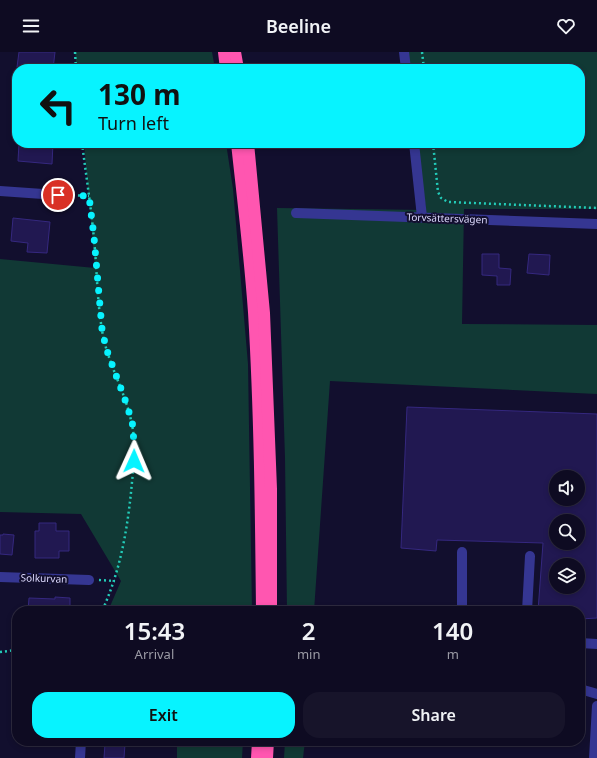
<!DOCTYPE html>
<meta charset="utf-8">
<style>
body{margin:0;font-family:"Noto Sans",sans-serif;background:#17142a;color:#f1f3f6;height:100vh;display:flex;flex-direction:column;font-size:15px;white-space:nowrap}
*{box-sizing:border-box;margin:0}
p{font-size:13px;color:#9b9ba5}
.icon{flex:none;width:22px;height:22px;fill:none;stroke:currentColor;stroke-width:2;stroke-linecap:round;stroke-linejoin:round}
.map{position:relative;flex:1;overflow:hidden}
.sheet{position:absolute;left:12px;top:554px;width:573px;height:140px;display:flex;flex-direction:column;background:#0e0b22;border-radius:16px;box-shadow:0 2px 6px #0003,0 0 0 1px #2e2b40}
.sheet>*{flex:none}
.hud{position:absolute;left:12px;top:12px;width:573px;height:84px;border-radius:16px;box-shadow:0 2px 6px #0003,0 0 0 1px #2e2b40;background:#07f3ff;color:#111;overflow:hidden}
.fabs{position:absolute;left:549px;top:418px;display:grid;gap:8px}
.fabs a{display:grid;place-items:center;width:36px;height:36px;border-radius:50%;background:#0e0b22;box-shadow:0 2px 6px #0003,0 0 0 1px #2e2b40;font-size:20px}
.pin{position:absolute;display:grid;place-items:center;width:34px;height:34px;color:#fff;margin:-17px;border:2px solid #fff;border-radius:50%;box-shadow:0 1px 4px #0007}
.me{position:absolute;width:44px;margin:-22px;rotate:1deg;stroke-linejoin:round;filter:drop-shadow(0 0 3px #0008)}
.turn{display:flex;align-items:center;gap:14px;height:84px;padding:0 20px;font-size:18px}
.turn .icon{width:52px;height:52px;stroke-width:2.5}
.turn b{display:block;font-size:28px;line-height:34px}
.eta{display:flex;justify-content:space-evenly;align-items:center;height:68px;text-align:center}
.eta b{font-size:24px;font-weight:600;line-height:28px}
.action{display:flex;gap:8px;margin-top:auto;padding:8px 20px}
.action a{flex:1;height:46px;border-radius:16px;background:#07f3ff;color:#111;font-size:16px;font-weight:600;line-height:46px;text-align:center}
.action a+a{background:#17142a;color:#f1f3f6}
header{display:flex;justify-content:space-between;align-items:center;height:52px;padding:0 20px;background:#0e0b22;font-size:18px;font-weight:600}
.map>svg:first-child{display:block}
</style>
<header><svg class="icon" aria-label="menu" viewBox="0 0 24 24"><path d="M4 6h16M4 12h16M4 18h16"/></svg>Beeline<svg class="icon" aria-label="heart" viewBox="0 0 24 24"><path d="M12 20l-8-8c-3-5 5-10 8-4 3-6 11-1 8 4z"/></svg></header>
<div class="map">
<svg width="597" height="706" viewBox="0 0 597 706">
<rect width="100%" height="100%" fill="#120f2e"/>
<!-- green -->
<g fill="#113935">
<polygon points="75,0 212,0 215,17 77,17"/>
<polygon points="405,0 597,0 597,157 464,157 462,272 597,273 597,342 330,329 314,559 287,559 285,406 277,156 426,158 417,91 580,91 580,17 408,17"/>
<polygon points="84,91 226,91 233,137 248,312 252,559 108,559 121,529 81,462 0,460 0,207 95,216"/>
<polygon points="177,689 243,689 242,706 177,706"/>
<polygon points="285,689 305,689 303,706 284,706"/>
</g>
<!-- building -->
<g fill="#211851" stroke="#35287f" fill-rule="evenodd">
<polygon points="19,0 55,0 53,17 17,15"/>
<polygon points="19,91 53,91 52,112 18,109"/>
<polygon points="13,166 50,170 47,201 27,200 28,191 11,189"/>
<polygon points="482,202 499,202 499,216 511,217 510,233 497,233 497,224 482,223"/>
<polygon points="529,202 550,203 549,223 527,221"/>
<path d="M407 355 597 362V566L580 567V559H538L543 491 437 488 436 499 401 496ZM556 425H578V447H556ZM556 469H578V491H556ZM556 513H578V535H556Z"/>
<polygon points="39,471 56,471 56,479 69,479 69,499 59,499 59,506 35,506 35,479 39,479"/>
<polygon points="3,482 14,483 12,503 0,502 0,483 3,483"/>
<polygon points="55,545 70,546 70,559 28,559 29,546 55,547"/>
<polygon points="105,692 125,692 124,706 104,706"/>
</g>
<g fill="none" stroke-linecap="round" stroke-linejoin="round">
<!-- path -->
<g stroke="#23ccb9" stroke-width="2.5" stroke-dasharray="2 3" stroke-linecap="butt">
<polyline points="75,0 76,17"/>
<polyline points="422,0 424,17"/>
<path d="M82 91C86 123 91 155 94 187 97 217 97 248 102 278 107 311 126 340 132 373 136 391 134 411 132 430 128 474 121 518 102 559"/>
<polyline points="433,91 438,140 441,146 448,150 597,156"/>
<polyline points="53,142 89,144"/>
<polyline points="99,528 115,529"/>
<polyline points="0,600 17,598"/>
</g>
<!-- minor -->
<g stroke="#353692" stroke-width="10">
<polyline points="404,0 406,17"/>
<polyline points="414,91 422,165"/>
<polyline points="0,139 43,142"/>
<polyline points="296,161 597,172"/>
<polyline points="462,500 462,559"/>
<polyline points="0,525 89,528"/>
<polyline points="527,559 530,504"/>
<polyline points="580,591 597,592"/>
<polyline points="580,637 597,642"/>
<polyline points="80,706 81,689"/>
<polyline points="594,706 597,654"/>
</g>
<!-- highway -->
<g stroke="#ff56b0" stroke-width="12">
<polyline points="224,0 226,17"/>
<polyline points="235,0 238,17"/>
<path d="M237 91C243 147 250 203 254 260 260 359 261 459 262 559"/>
<polyline points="248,91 264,261 271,437 271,559"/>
<polyline points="257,706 258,689"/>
<polyline points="267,706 268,689"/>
</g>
</g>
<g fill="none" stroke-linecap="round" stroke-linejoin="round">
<!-- route -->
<polyline stroke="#07f3ff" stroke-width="7" stroke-dasharray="0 12.6" points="58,143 89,144 94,185 102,277 106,296 127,353 133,374 134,396 134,409"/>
</g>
<g text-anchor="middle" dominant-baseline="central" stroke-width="4" stroke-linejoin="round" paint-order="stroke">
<!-- street labels -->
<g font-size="10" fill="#dedbff" stroke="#120f2e">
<text transform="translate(447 166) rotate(2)">Torvsättersvägen</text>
<text transform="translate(44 526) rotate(2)">Solkurvan</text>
</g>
</g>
</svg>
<div class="fabs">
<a><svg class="icon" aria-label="sound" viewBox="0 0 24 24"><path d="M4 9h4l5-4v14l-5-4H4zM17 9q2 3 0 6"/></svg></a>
<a><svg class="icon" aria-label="search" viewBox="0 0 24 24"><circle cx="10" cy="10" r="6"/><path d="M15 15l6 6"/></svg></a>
<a><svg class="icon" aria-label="layers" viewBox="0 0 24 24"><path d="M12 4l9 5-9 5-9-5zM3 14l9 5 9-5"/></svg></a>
</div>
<div class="pin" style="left:58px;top:143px;background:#d93025"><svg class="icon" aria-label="arrive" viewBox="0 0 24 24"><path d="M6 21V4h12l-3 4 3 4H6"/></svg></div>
<svg class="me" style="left:134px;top:409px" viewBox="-20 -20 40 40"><path d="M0-17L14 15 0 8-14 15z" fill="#07f3ff" stroke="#fff" stroke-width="4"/></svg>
<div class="hud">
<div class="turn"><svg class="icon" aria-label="left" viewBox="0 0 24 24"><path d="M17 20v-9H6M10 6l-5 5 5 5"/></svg><div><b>130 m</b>Turn left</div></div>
</div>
<section class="sheet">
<div class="eta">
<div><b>15:43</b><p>Arrival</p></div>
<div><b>2</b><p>min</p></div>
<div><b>140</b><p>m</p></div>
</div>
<div class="action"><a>Exit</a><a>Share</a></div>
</section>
</div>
